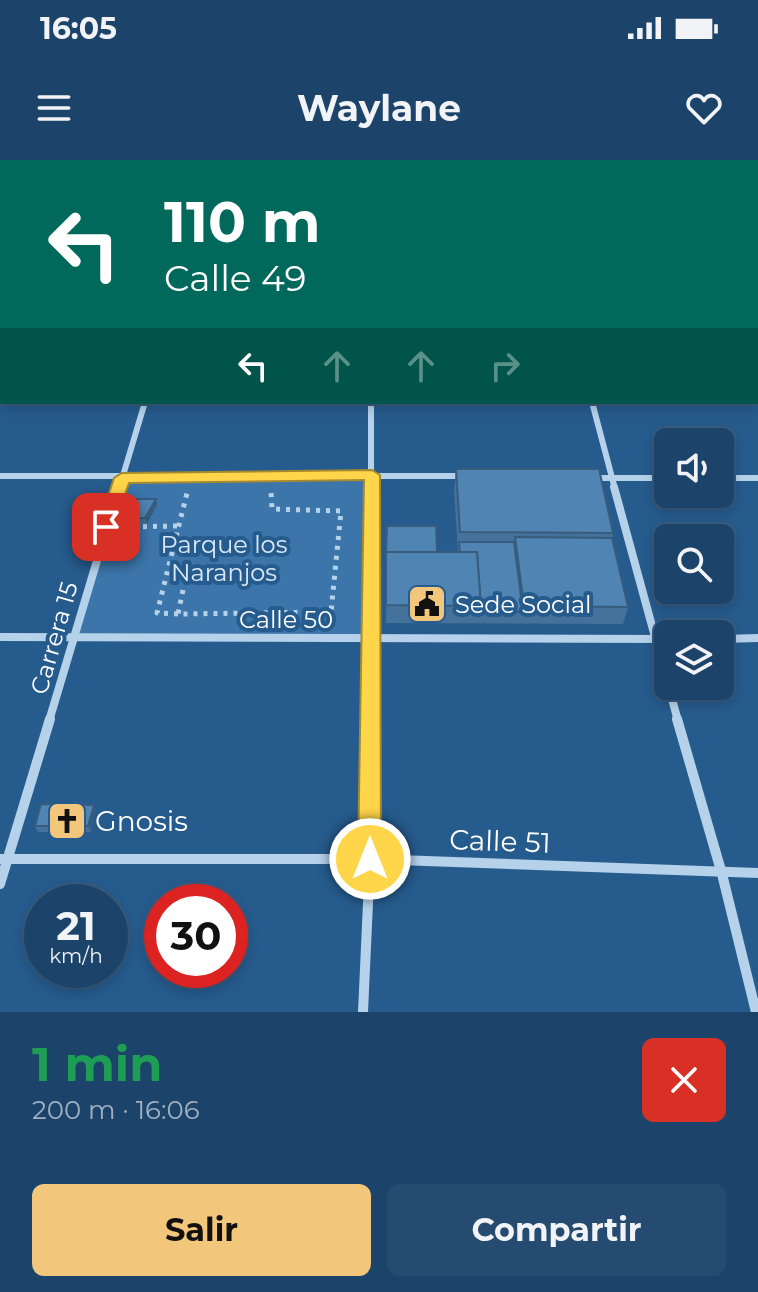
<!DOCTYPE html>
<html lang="es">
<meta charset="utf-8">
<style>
body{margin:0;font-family:Montserrat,sans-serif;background:#254b70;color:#f1f3f6;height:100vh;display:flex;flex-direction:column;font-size:30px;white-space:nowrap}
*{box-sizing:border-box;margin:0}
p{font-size:26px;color:#a0b0c1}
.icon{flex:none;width:44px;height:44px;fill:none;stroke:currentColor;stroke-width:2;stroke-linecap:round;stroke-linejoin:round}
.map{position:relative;height:852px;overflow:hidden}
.drawer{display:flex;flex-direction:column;background:#1c446a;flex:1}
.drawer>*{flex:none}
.hud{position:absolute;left:0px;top:0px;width:758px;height:244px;box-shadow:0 4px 12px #0003,0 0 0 2px #3a5c7e;background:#00695c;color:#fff;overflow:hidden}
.fabs{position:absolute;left:654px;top:268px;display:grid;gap:16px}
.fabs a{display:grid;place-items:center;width:80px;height:80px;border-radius:12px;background:#1c446a;box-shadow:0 4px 12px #0003,0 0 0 2px #3a5c7e;font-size:40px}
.speed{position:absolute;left:24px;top:724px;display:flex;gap:16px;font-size:40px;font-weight:700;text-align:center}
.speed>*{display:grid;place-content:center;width:104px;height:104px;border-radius:50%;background:#1c446a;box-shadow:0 4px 12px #0003,0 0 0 2px #3a5c7e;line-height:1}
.speed small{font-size:20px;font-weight:400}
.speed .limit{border:12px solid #d22;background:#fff;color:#111}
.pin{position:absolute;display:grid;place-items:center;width:68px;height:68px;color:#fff;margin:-34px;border-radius:16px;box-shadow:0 4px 12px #0006}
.me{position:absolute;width:88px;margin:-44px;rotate:0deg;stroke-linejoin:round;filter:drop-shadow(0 0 6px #0008)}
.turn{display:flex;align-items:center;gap:28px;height:168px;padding:0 32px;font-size:36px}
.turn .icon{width:104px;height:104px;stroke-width:2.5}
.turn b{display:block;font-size:56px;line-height:68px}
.lanes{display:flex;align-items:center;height:76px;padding:0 32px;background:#0003;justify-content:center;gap:40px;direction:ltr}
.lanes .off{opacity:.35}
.round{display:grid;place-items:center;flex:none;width:84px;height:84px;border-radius:12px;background:#254b70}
.summary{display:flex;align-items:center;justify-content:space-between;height:136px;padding:0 32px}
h1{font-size:48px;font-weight:700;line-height:60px;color:#1e9e55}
.button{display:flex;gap:16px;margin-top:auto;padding:16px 32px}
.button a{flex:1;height:92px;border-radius:12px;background:#f3c77b;color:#111;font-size:32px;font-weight:700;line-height:92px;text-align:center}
.button a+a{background:#254b70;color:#f1f3f6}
.status{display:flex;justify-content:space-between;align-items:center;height:56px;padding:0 40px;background:#1c446a;direction:ltr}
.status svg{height:22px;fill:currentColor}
header{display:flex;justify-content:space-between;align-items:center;height:104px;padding:0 32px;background:#1c446a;font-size:36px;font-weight:700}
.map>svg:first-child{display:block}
</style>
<div class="status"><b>16:05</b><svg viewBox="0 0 49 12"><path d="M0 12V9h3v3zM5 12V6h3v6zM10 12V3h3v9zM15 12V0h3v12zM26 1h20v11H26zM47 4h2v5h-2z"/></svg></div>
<header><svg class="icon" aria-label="menu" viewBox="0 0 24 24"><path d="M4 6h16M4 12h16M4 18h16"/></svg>Waylane<svg class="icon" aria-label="heart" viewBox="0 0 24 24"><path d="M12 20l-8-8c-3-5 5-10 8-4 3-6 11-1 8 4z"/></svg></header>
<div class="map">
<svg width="758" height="852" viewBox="0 0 758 852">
<rect width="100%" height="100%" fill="#265b8d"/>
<!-- green -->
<polygon fill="#3b75aa" points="372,315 370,480 75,478 122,318"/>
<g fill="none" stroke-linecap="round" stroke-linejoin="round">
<!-- stream -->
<polyline stroke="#aacdeb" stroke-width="5" points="677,2 684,0"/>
<!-- path -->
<g stroke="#b6d2ea" stroke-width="5" stroke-dasharray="4 6" stroke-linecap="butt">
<polyline points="123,367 177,366"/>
<polyline points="183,430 178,454 331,452 341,351 272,349 271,332"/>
<polyline points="178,454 157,453 187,333"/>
</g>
<!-- minor-far3 -->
<g stroke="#b6d2ea" stroke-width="5">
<polyline points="639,0 643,2"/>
<polyline points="756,131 758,134"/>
</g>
<!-- minor-far2 -->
<g stroke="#b6d2ea" stroke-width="6">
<polyline points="592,242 615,329"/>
<polyline points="0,316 463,316"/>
<polyline points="593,318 668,318"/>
<polyline points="720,318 758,318"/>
<polyline points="119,329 145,242"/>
<polyline points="371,329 371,242"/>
</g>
<!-- minor-far1 -->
<g stroke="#b6d2ea" stroke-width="8">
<polyline points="614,327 678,561"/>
<polyline points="0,477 668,479"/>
<polyline points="720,479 758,478"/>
<polyline points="49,561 119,327"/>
<polyline points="370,561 371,327"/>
</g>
<!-- minor -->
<g stroke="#b6d2ea" stroke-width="10">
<polyline points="677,559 722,714 756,852"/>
<polyline points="0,699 370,699 758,713"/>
<polyline points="0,724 50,559"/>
<polyline points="363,852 370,699 370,559"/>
</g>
</g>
<!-- wall -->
<g fill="#44729a">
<polygon points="456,309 613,373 612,378 628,447 623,464 386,463 387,366 437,392 458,392 454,331"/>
<polygon points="157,345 147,364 131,364 130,358"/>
<polygon points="96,651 91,672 38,672 35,666"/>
</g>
<!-- shaded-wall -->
<g fill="#375c7d">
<polygon points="156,339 157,345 147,364 145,358"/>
<polygon points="94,645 96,651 91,672 88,666"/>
</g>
<!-- building -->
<g fill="#4f84b3" stroke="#375c7d" stroke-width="2">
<polygon points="456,309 599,309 613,373 460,372"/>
<polygon points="135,339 156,339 145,358 130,358"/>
<polygon points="387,366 436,366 437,392 386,392"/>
<polygon points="515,377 612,378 628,447 524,446"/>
<polygon points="459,382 514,382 523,452 481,451 477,392 460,392"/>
<polygon points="386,392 477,392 481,446 386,445"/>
<polygon points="41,644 94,645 88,666 35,666"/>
</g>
<!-- route -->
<polygon fill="#ffd54a" stroke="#a68a30" stroke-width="2" points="372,310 380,315 381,699 378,707 370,710 361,707 358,699 364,320 129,323 112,371 100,371 98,367 114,318 122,313"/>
<!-- icons -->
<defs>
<symbol id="civic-square" viewBox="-11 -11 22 22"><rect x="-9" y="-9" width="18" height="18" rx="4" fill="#f3c77b" stroke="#265b8d"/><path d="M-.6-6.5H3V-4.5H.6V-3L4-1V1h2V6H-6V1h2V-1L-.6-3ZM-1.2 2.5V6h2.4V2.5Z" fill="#111"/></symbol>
<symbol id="church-square" viewBox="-11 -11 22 22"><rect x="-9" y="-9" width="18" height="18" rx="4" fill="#f3c77b" stroke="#265b8d"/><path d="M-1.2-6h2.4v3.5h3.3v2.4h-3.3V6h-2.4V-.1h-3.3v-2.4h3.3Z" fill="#111"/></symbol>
</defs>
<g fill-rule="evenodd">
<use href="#civic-square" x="405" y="422" width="44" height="44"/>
<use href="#church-square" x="45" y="639" width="44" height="44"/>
</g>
<g text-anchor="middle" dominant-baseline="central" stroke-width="8" stroke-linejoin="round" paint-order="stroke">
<!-- park labels -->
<g font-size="24" fill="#daeaf8" stroke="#265b8d">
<text x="224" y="384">Parque los<tspan x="224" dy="28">Naranjos</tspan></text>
</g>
<!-- poi labels -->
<g font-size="24" fill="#fff" stroke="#265b8d" text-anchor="start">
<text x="455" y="444">Sede Social</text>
</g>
<!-- street labels -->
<g font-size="24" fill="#fff" stroke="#265b8d">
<text x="286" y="459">Calle 50</text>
<text transform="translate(54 478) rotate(-74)">Carrera 15</text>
</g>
<!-- near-poi labels -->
<g font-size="28" fill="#fff" stroke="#265b8d" text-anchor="start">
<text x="95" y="661">Gnosis</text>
</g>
<!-- near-street labels -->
<g font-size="28" fill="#fff" stroke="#265b8d">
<text transform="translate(500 681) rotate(2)">Calle 51</text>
</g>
</g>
</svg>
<div class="fabs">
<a><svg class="icon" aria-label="sound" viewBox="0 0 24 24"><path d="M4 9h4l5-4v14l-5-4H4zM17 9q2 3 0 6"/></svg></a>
<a><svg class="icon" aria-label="search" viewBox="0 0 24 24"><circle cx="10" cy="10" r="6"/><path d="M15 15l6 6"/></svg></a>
<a><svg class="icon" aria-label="layers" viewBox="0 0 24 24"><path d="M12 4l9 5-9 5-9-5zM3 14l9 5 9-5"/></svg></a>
</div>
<div class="speed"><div>21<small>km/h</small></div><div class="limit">30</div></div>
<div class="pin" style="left:106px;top:367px;background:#d93025"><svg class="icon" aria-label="arrive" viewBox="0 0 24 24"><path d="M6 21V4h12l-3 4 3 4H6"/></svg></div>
<svg class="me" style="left:370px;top:699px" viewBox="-20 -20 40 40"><circle r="17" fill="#ffd54a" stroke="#fff" stroke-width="3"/><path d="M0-11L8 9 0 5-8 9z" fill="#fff"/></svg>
<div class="hud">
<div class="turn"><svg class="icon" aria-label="left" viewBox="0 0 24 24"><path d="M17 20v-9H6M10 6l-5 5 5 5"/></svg><div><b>110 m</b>Calle 49</div></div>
<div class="lanes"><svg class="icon" aria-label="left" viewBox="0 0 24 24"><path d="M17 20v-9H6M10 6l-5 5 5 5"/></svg><svg class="icon off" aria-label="ahead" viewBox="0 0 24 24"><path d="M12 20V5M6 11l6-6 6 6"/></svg><svg class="icon off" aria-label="ahead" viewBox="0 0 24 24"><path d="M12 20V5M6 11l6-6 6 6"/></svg><svg class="icon off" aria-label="right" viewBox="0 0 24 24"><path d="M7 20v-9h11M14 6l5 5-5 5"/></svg></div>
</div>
</div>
<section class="drawer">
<div class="summary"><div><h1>1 min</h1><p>200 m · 16:06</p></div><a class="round" style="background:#d93025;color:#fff"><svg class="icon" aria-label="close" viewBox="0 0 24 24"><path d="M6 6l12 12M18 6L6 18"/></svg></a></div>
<div class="button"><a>Salir</a><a>Compartir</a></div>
</section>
